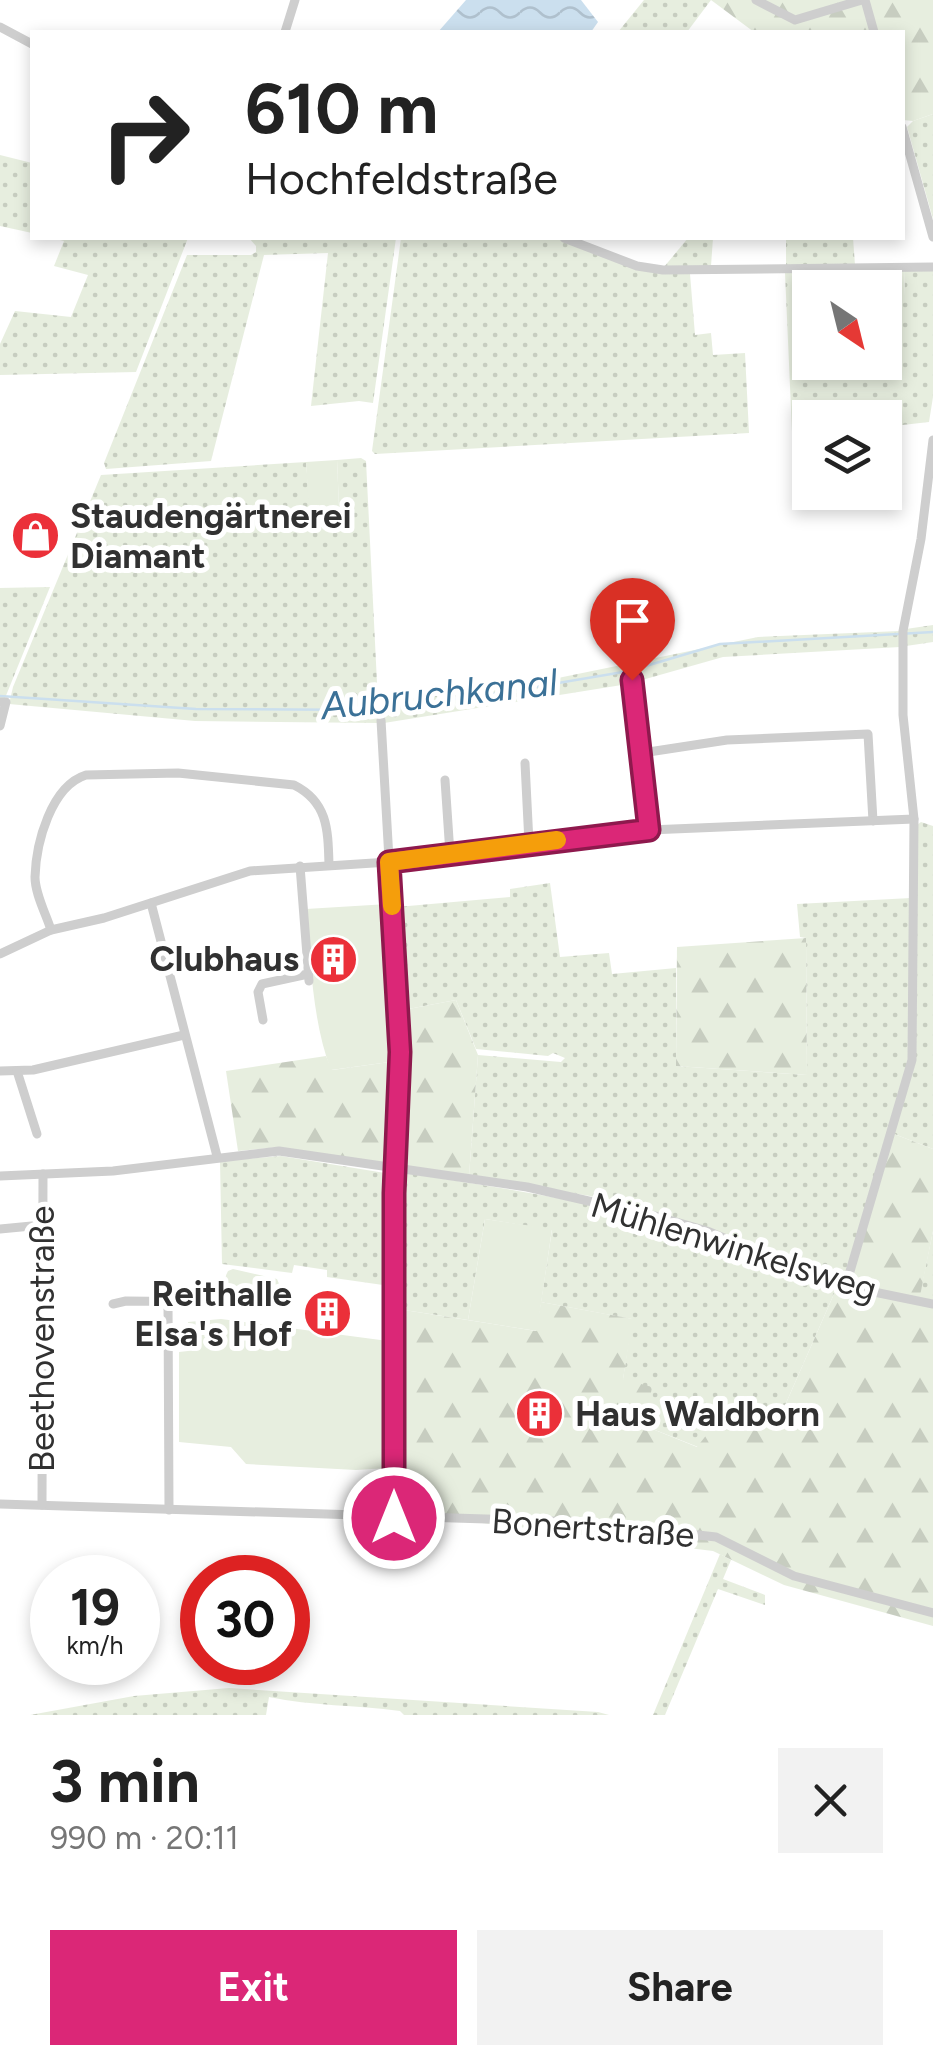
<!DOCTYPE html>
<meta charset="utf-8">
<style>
body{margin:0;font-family:Figtree,sans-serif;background:#f2f2f2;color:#222;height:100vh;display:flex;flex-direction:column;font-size:38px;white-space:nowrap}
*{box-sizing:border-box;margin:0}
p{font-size:32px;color:#767676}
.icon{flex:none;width:55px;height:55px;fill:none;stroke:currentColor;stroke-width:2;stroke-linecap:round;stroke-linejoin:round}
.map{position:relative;height:1715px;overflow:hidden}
.panel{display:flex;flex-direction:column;background:#fff;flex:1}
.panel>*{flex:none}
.top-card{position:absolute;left:30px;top:30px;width:875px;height:210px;border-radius:0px;box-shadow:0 5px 15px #0003;background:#fff;color:#222;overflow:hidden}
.needle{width:65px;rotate:145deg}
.controls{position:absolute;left:792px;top:270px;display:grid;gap:20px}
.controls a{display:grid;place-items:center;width:110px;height:110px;border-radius:0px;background:#fff;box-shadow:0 5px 15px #0003;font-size:50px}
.speed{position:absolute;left:30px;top:1555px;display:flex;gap:20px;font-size:50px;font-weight:700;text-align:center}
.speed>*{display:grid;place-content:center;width:130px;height:130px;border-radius:50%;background:#fff;box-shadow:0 5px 15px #0003;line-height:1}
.speed small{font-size:25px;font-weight:400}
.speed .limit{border:15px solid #d22;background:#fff;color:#111}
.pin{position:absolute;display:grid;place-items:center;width:85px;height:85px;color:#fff;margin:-102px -42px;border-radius:50% 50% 50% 0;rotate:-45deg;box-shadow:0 0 10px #0007}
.pin .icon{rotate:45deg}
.me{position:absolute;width:110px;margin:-55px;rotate:0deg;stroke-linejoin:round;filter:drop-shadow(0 0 8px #0008)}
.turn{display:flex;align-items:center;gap:35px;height:210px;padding:0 50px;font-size:45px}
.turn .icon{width:130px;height:130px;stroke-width:2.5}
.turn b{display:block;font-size:70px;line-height:85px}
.round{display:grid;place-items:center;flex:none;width:105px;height:105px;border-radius:0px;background:#f2f2f2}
.overview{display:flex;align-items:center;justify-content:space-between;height:170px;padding:0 50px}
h1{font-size:60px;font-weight:700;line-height:75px}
.cta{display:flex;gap:20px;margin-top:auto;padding:20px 50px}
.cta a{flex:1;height:115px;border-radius:0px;background:#db2777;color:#fff;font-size:40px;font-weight:700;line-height:115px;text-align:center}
.cta a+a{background:#f2f2f2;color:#222}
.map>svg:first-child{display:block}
</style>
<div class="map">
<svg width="933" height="1715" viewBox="0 0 933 1715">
<defs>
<pattern id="grass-dots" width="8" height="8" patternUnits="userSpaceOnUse" patternTransform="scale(2.5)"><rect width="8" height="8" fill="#e7eedf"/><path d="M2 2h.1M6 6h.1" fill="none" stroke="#c7cdc0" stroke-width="1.8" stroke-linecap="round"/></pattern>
<pattern id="forest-firs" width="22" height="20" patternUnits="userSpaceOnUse" patternTransform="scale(2.5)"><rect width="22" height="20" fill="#e7eedf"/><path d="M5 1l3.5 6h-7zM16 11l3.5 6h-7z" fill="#c7cdc0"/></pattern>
<pattern id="water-waves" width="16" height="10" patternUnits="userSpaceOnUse" patternTransform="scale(2.5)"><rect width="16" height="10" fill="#cbdfee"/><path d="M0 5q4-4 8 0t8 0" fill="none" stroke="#afc0cd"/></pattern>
</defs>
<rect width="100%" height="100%" fill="#fff"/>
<!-- grass -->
<g fill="url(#grass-dots)">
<polygon points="644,0 711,0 687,32 618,32"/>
<polygon points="933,114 933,219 907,127 913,121"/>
<polygon points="0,155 32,163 32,233 0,226"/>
<polygon points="52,238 188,238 136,372 0,375 0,344 15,311 71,317 88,275 54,266 64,241"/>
<polygon points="249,238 396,238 373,403 359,401 311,406 328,253 264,255 211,461 106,469 104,463 187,255 251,255 256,252 256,246"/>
<polygon points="401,238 556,238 607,258 690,274 695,335 711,333 713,355 745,353 749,433 375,454 372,451"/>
<polygon points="688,238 713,238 711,266 664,267"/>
<polygon points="786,238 853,238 855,265 786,266"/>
<polygon points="904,270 933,270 933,397 929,422 885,427 885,418 810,418 810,431 792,432 785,273 815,271 817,287 810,288 810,362 885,362 885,296 905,296"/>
<polygon points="361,458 366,461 379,723 195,721 9,704 13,687 101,475 306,462 310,510 339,507 337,460"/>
<polygon points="50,587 3,703 0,703 0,588"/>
<polygon points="933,625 933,642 906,646 906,629"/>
<polygon points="900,631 900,647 723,657 628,684 384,723 383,701 499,690 758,637"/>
<polygon points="921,822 933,826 933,1149 894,1134 916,1060 917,825"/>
<polygon points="550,883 560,957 609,953 612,974 676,968 676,1066 807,1075 806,938 800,937 797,904 911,898 909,1060 847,1277 842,1281 698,1226 590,1196 469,1176 478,1055 561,1062 565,1058 553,1053 548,1056 476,1049 456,1000 403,1010 397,907 510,897 510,889"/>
<polygon points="281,1156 391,1174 391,1267 384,1267 383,1285 327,1277 327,1270 294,1265 292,1273 222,1264 220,1161"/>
<path d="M405 1173C489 1186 573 1198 655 1220 718 1236 777 1263 837 1287L776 1426 698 1447 645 1426 623 1379 632 1319 541 1302 552 1230 485 1219 468 1320 398 1309 399 1177Z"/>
<polygon points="933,1231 933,1300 919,1298"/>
<polygon points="720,1554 731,1560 723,1579 765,1595 765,1605 718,1589 665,1715 653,1715"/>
<path d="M229 1688 598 1712 609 1715H404L400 1711C356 1705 312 1706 269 1697L266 1715H30L134 1696Z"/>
</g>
<!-- forest -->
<g fill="url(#forest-firs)">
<polygon points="711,0 933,0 933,114 913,121 903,120 902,32 754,32"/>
<polygon points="904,270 905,296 885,296 885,288 817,287 815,271"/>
<polygon points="806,938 807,1075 676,1066 677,947"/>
<polygon points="456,1000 478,1055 469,1176 279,1147 238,1151 226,1071 326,1056 332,1070 404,1060 403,1010"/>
<polygon points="894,1134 933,1149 933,1231 919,1301 933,1304 933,1626 784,1585 713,1551 400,1513 396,1507 398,1309 536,1331 541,1302 633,1319 623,1379 652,1387 645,1426 697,1447 726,1410 776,1426 837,1287 847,1290"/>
</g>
<!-- green -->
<g fill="#e7eedf">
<polygon points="337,460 339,507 309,510 306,462"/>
<path d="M388 904 397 1061 331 1070C312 1021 311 961 306 909Z"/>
<polygon points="485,1219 552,1229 537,1331 468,1320"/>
<path d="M233 1269 277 1279 282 1291 278 1300 261 1308 250 1301 232 1303C223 1295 222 1282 228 1271Z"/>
<polygon points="221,1319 388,1341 388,1468 356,1470 246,1464 231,1447 179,1442 179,1352 188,1351 188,1322"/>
</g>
<!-- water -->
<polygon fill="url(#water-waves)" points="466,0 581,0 598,22 591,32 438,32"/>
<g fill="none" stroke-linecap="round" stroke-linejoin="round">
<!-- stream -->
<polyline stroke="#cbdfee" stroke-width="2.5" points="0,696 196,709 373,710 499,693 629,671 720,644 933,632"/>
<!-- minor -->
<g stroke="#cecece" stroke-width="9">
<polyline points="756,0 795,20 862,0"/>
<polyline points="865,0 874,32"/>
<polyline points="0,27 32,44"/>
<polyline points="285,32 295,0"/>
<polyline points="902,127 933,237"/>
<polyline points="564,238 637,266 663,270 933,267"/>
<polyline points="632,681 649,830"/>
<polyline points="0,702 6,702 0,726"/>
<polyline points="381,720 400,1051 394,1193 394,1518"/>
<polyline points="642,753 727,740 868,734 873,821"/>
<polyline points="525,763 529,843"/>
<polyline points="445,780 450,854"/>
<polyline points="300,866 309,981"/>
<polyline points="151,903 217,1156"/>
<path d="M51 930C46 914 35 894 35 877 36 843 51 786 86 775L178 773 294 785C328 802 328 830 329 865"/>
<polyline points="0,954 51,930 104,918 250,871 389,862 649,830 914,819"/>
<polyline points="263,1020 258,992 262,984 308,974"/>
<polyline points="0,1071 33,1070 184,1035"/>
<polyline points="17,1071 37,1134"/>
<polyline points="0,1176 113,1171 279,1151 527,1187 659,1217 707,1231 835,1284 933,1304"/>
<polyline points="0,1229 42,1225"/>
<polyline points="846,1285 912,1060 914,819 903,715 903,631 921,539 933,440"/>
<polyline points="168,1301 169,1510"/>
<polyline points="113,1304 126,1301 218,1302"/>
<polyline points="0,1504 581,1522 716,1537 794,1576 933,1613"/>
<polyline points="42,1505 43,1174"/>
</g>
</g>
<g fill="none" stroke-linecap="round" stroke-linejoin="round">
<defs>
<polyline id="route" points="394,1518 394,1193 400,1052 389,862 649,830 632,680"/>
</defs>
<!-- route casing -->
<use href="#route" stroke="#8e194d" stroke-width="25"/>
<!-- route -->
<use href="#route" stroke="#db2777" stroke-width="18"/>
<!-- slow -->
<polyline stroke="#f59e0b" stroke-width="18" points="392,906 389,862 557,840"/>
</g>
<!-- icons -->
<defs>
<symbol id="shop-disc" viewBox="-11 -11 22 22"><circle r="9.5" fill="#eb3039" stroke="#fff"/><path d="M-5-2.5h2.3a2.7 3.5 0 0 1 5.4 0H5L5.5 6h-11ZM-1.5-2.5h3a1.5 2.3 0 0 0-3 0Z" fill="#fff"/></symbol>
<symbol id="building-disc" viewBox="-11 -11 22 22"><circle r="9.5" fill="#eb3039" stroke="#fff"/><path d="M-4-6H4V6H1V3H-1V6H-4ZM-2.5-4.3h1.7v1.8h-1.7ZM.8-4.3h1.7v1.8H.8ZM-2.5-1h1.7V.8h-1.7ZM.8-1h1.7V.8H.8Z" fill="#fff"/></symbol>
</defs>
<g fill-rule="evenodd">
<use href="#shop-disc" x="8" y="508" width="55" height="55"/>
<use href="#building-disc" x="306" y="932" width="55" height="55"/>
<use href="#building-disc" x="300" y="1286" width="55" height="55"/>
<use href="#building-disc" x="512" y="1386" width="55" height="55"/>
</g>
<g text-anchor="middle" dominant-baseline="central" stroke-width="10" stroke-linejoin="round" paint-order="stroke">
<!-- poi labels -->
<g font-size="35" font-weight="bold" fill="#313131" stroke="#fff" text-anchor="start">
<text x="70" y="516">Staudengärtnerei<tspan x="70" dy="40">Diamant</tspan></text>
<text x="299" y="959" text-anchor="end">Clubhaus</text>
<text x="292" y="1294" text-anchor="end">Reithalle<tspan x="292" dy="40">Elsa's Hof</tspan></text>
<text x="575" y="1414">Haus Waldborn</text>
</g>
<!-- street labels -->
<g font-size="35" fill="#313131" stroke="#fff">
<text transform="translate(734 1247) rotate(17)">Mühlenwinkelsweg</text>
<text transform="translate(42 1339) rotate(-90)">Beethovenstraße</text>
<text transform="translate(593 1528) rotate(4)">Bonertstraße</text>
</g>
<!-- water labels -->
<g font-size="38" font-style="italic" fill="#3b7197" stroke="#fff">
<text transform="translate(439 694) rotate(-6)">Aubruchkanal</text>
</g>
</g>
</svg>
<div class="controls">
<a><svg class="needle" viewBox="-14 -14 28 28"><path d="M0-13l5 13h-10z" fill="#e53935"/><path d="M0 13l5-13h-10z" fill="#767676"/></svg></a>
<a><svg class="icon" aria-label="layers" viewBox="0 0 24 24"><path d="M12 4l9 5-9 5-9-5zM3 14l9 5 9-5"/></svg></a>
</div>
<div class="speed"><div>19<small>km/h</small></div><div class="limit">30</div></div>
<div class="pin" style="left:632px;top:680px;background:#d93025"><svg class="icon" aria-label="arrive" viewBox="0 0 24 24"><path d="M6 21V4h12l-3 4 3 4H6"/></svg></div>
<svg class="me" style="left:394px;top:1518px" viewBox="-20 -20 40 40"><circle r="17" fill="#db2777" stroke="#fff" stroke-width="3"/><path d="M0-11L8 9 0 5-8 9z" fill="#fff"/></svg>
<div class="top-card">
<div class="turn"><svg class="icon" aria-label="right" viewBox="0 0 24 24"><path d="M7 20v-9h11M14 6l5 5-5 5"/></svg><div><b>610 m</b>Hochfeldstraße</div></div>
</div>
</div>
<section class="panel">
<div class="overview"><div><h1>3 min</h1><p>990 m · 20:11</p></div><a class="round"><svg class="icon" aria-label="close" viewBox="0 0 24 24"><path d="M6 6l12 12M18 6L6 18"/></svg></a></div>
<div class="cta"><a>Exit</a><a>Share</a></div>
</section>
